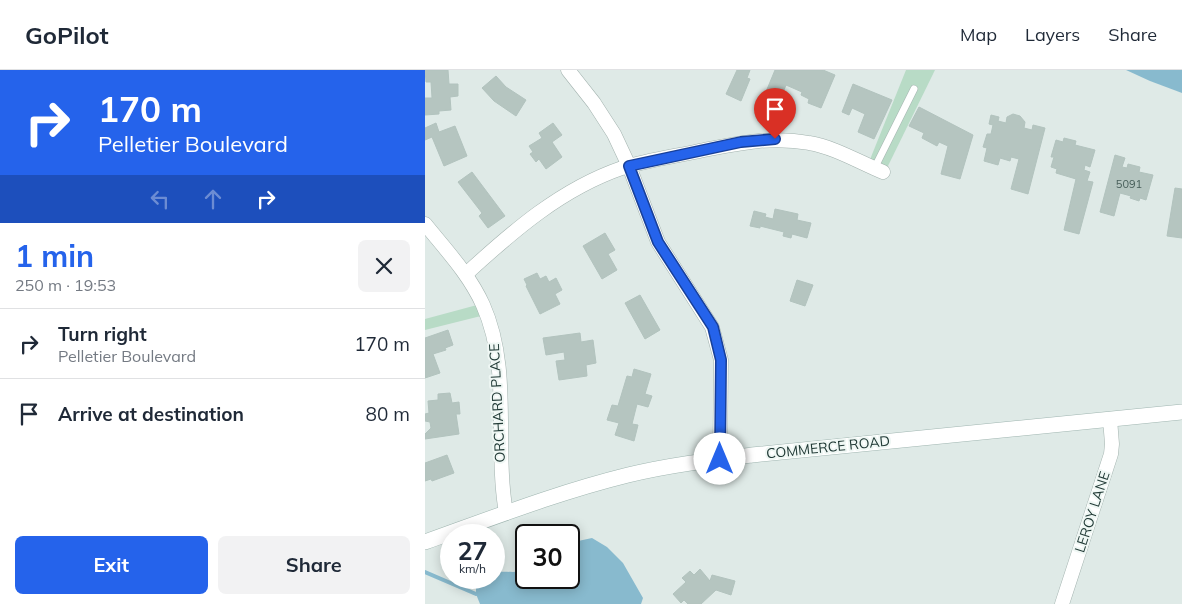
<!DOCTYPE html>
<meta charset="utf-8">
<style>
body{margin:0;font-family:Mulish,sans-serif;background:#f2f2f3;color:#1f2937;height:100vh;display:flex;flex-direction:column;font-size:19px;white-space:nowrap}
*{box-sizing:border-box;margin:0}
p{font-size:16px;color:#747a83}
.icon{flex:none;width:28px;height:28px;fill:none;stroke:currentColor;stroke-width:2;stroke-linecap:round;stroke-linejoin:round}
.map{position:relative;flex:1;overflow:hidden}
.sheet{display:flex;flex-direction:column;background:#fff;width:425px}
.sheet>*{flex:none}
.hud{background:#2563eb;color:#fff;overflow:hidden}
.speed{position:absolute;left:15px;top:454px;display:flex;gap:10px;font-size:25px;font-weight:700;text-align:center}
.speed>*{display:grid;place-content:center;width:65px;height:65px;border-radius:50%;background:#fff;box-shadow:0 2px 12px #0003;line-height:1}
.speed small{font-size:12px;font-weight:400}
.speed .limit{border:2px solid #111;border-radius:8px;background:#fff;color:#111}
.pin{position:absolute;display:grid;place-items:center;width:42px;height:42px;color:#fff;margin:-51px -21px;border-radius:50% 50% 50% 0;rotate:-45deg;box-shadow:0 0 5px #0007}
.pin .icon{rotate:45deg}
.me{position:absolute;width:55px;margin:-28px;rotate:0deg;stroke-linejoin:round;filter:drop-shadow(0 0 4px #0008)}
.turn{display:flex;align-items:center;gap:18px;height:105px;padding:0 15px;font-size:22px}
.turn .icon{width:65px;height:65px;stroke-width:2.5}
.turn b{display:block;font-size:35px;line-height:42px}
.lanes{display:flex;align-items:center;height:48px;padding:0 15px;background:#0003;justify-content:center;gap:25px;direction:ltr}
.lanes .off{opacity:.35}
.round{display:grid;place-items:center;flex:none;width:52px;height:52px;border-radius:8px;background:#f2f2f3}
.overview{display:flex;align-items:center;justify-content:space-between;height:85px;padding:0 15px}
h1{font-size:30px;font-weight:700;line-height:38px;color:#2563eb}
.primary-button{display:flex;gap:10px;margin-top:auto;padding:10px 15px}
.primary-button a{flex:1;height:58px;border-radius:8px;background:#2563eb;color:#fff;font-size:20px;font-weight:700;line-height:58px;text-align:center}
.primary-button a+a{background:#f2f2f3;color:#1f2937}
ul{padding:0;list-style:none}
li{display:flex;align-items:center;gap:15px;height:70px;padding:0 15px;border-top:1px solid #e0e1e3}
li div{flex:1}
li b{display:block;font-size:19px}
li em{font-style:normal}
header{display:flex;align-items:center;gap:30px;box-sizing:border-box;height:70px;padding:0 25px;background:#fff;border-bottom:1px solid #e0e1e3}
header strong{font-size:24px}
nav{display:flex;gap:28px;margin-inline-start:auto;font-size:18px}
main{display:flex;flex:1;min-height:0}
.map>svg:first-child{display:block}
</style>
<header>
<strong>GoPilot</strong>
<nav><a>Map</a><a>Layers</a><a>Share</a></nav>
</header>
<main>
<section class="sheet">
<div class="hud">
<div class="turn"><svg class="icon" aria-label="right" viewBox="0 0 24 24"><path d="M7 20v-9h11M14 6l5 5-5 5"/></svg><div><b>170 m</b>Pelletier Boulevard</div></div>
<div class="lanes"><svg class="icon off" aria-label="left" viewBox="0 0 24 24"><path d="M17 20v-9H6M10 6l-5 5 5 5"/></svg><svg class="icon off" aria-label="ahead" viewBox="0 0 24 24"><path d="M12 20V5M6 11l6-6 6 6"/></svg><svg class="icon" aria-label="right" viewBox="0 0 24 24"><path d="M7 20v-9h11M14 6l5 5-5 5"/></svg></div>
</div>
<div class="overview"><div><h1>1 min</h1><p>250 m · 19:53</p></div><a class="round"><svg class="icon" aria-label="close" viewBox="0 0 24 24"><path d="M6 6l12 12M18 6L6 18"/></svg></a></div>
<ul>
<li><svg class="icon" aria-label="right" viewBox="0 0 24 24"><path d="M7 20v-9h11M14 6l5 5-5 5"/></svg><div><b>Turn right</b><p>Pelletier Boulevard</p></div><em>170 m</em></li>
<li><svg class="icon" aria-label="arrive" viewBox="0 0 24 24"><path d="M6 21V4h12l-3 4 3 4H6"/></svg><div><b>Arrive at destination</b></div><em>80 m</em></li>
</ul>
<div class="primary-button"><a>Exit</a><a>Share</a></div>
</section>
<div class="map">
<svg width="757" height="534" viewBox="0 0 757 534">
<rect width="100%" height="100%" fill="#dfeae7"/>
<!-- green -->
<g fill="#b8dbc6">
<polygon points="481,0 510,0 461,100 444,92"/>
<polygon points="52,235 56,246 0,260 0,249"/>
</g>
<!-- water -->
<g fill="#88bace">
<polygon points="701,0 757,0 757,23 725,11"/>
<path d="M167 468 182 477 198 493 218 528 216 534H55L51 524V514L57 508H69V503C79 500 90 504 101 500V508H144V473Z"/>
</g>
<g fill="none" stroke-linecap="round" stroke-linejoin="round">
<!-- stream -->
<polyline stroke="#88bace" stroke-width="4" points="0,502 51,524"/>
</g>
<!-- building -->
<g fill="#b5c5c0" stroke="#b2c3be">
<polygon points="0,0 23,0 24,14 33,14 33,26 25,27 26,40 14,41 14,44 0,45 0,28 7,28 6,12 1,12"/>
<polygon points="312,0 325,0 322,8 325,9 316,31 301,24"/>
<polygon points="350,0 398,0 410,5 396,38 383,33 384,29 376,25 377,22 361,15 353,35 338,29"/>
<polygon points="71,6 81,17 101,30 91,46 69,31 57,18"/>
<polygon points="428,14 467,30 449,69 433,62 440,44 427,38 424,45 417,42"/>
<polygon points="494,37 548,65 535,109 516,104 523,76 514,72 512,76 497,68 499,63 484,56"/>
<polygon points="588,44 595,46 600,52 599,58 607,60 608,55 620,58 603,124 586,119 594,89 586,87 585,91 575,88 573,95 559,91 562,78 558,77 562,64 566,64 568,55 564,54 566,45 574,47 573,51 581,53 582,47"/>
<polygon points="11,53 14,62 30,56 42,86 19,96 7,67 0,70 0,58"/>
<polygon points="128,53 137,65 127,72 137,87 121,99 114,89 111,92 105,84 108,82 104,76 117,68 114,63"/>
<polygon points="639,68 651,71 650,75 670,80 665,97 660,95 659,100 665,102 662,111 668,112 654,164 639,160 651,109 631,103 632,99 626,97 629,87 626,87 631,70 638,72"/>
<polygon points="690,85 700,88 697,97 702,98 703,94 715,97 714,102 728,105 721,130 715,128 714,131 705,128 706,126 695,123 689,146 675,142"/>
<polygon points="47,102 80,146 63,158 54,146 57,143 33,112"/>
<polygon points="750,118 757,119 757,168 742,166"/>
<polygon points="350,139 373,144 372,150 386,153 382,168 367,164 366,168 358,166 359,162 335,156 335,158 325,156 329,141 341,144 340,147 348,149"/>
<polygon points="180,163 190,180 183,184 192,200 177,209 158,176"/>
<polygon points="112,203 115,209 121,206 124,212 131,208 137,220 130,224 135,234 115,244 101,216 102,215 99,209"/>
<polygon points="372,210 388,215 380,236 365,231"/>
<polygon points="215,225 235,260 220,269 200,233"/>
<polygon points="23,260 28,275 20,278 21,280 8,284 15,303 0,308 0,268"/>
<polygon points="155,263 156,272 168,270 171,293 161,295 162,306 134,310 131,291 140,290 139,282 121,285 118,268"/>
<polygon points="209,299 226,304 220,324 227,326 223,337 212,334 207,354 213,355 209,371 190,365 194,353 182,350 187,335 193,336 202,306 207,307"/>
<polygon points="25,323 27,333 34,332 35,344 31,344 34,364 0,369 0,364 6,358 5,352 0,351 0,344 4,343 3,331 13,330 13,324"/>
<polygon points="22,385 29,403 7,411 6,409 0,411 0,393"/>
<polygon points="275,499 285,511 287,505 310,511 306,525 291,520 276,534 263,534 259,530 256,533 248,524 261,512 257,508 265,501 269,505"/>
</g>
<g fill="none" stroke-linecap="round" stroke-linejoin="round">
<defs>
<polyline id="service" points="449,99 489,19"/>
<g id="minor">
<polyline points="143,0 169,33 189,64 204,96 233,172 287,257 296,290 295,389"/>
<path d="M0 154C21 180 44 204 58 235 87 300 69 374 81 443"/>
<path d="M41 204C88 161 136 119 197 98 223 90 252 86 279 80 314 73 348 66 384 73 409 77 434 92 458 102"/>
<polyline points="637,534 686,384 687,374 685,349"/>
</g>
<path id="secondary" d="M0 472C67 448 134 422 203 405 244 395 286 390 327 385L757 342"/>
</defs>
<!-- service casing -->
<use href="#service" stroke="#a2b2ae" stroke-width="8"/>
<!-- minor casing -->
<use href="#minor" stroke="#a2b2ae" stroke-width="15"/>
<!-- secondary casing -->
<use href="#secondary" stroke="#9fb5b0" stroke-width="16"/>
<!-- service -->
<use href="#service" stroke="#fff" stroke-width="7"/>
<!-- minor -->
<use href="#minor" stroke="#fff" stroke-width="14"/>
<!-- secondary -->
<use href="#secondary" stroke="#fff" stroke-width="15"/>
</g>
<g fill="none" stroke-linecap="round" stroke-linejoin="round">
<defs>
<polyline id="route" points="295,389 296,290 288,257 233,172 204,96 316,72 350,69"/>
</defs>
<!-- route casing -->
<use href="#route" stroke="#184099" stroke-width="12"/>
<!-- route -->
<use href="#route" stroke="#2563eb" stroke-width="9"/>
</g>
<g text-anchor="middle" dominant-baseline="central" stroke-width="4" stroke-linejoin="round" paint-order="stroke">
<!-- number labels -->
<g font-size="11" fill="#465d58">
<text x="704" y="114">5091</text>
</g>
<!-- street labels -->
<g font-size="14" fill="#213a36" stroke="#eff7f4">
<text transform="translate(72 333) rotate(-93)">ORCHARD PLACE</text>
<text transform="translate(403 377) rotate(-6)">COMMERCE ROAD</text>
<text transform="translate(667 442) rotate(-72)">LEROY LANE</text>
</g>
</g>
</svg>
<div class="speed"><div>27<small>km/h</small></div><div class="limit">30</div></div>
<div class="pin" style="left:350px;top:69px;background:#d93025"><svg class="icon" aria-label="arrive" viewBox="0 0 24 24"><path d="M6 21V4h12l-3 4 3 4H6"/></svg></div>
<svg class="me" style="left:295px;top:389px" viewBox="-20 -20 40 40"><circle r="19" fill="#fff"/><path d="M0-13L10 11 0 6-10 11z" fill="#2563eb"/></svg>
</div>
</main>
